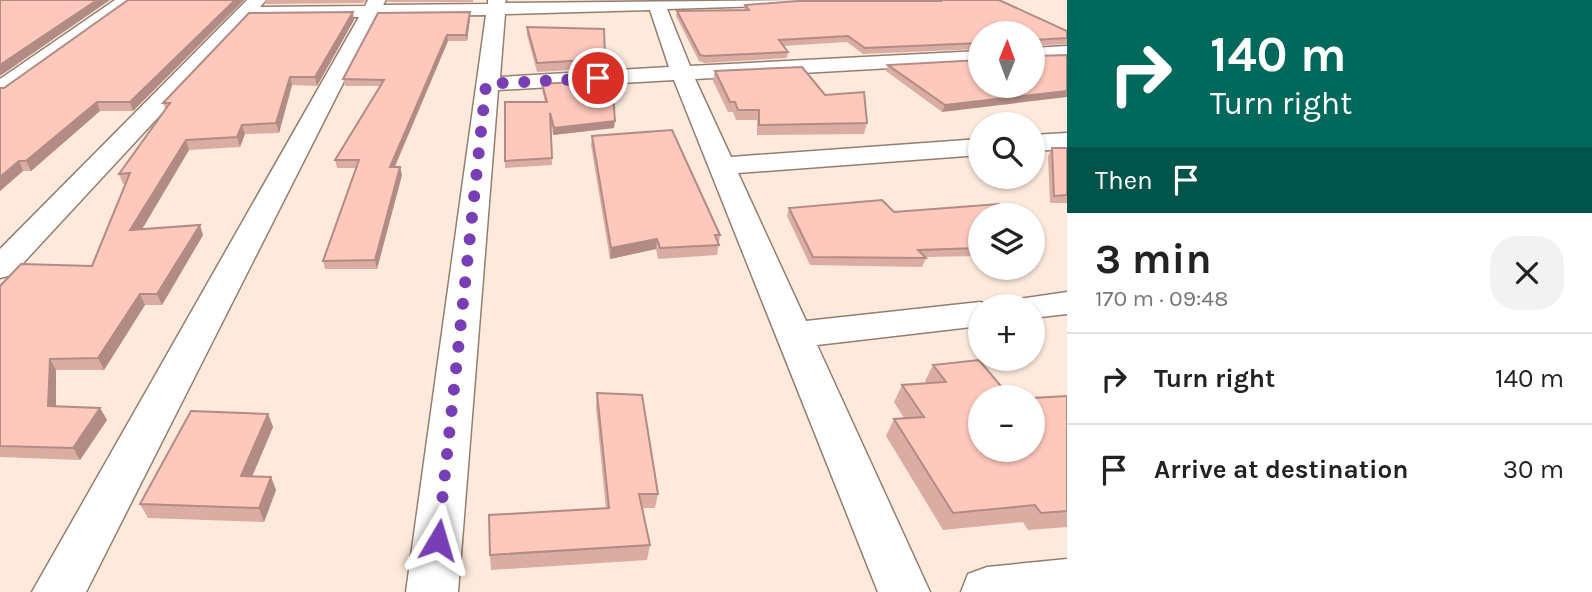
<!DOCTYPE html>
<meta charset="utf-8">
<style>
body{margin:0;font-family:Karla,sans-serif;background:#f2f2f2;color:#222;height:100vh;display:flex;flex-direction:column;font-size:26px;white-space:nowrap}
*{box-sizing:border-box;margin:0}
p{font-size:23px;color:#767676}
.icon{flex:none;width:38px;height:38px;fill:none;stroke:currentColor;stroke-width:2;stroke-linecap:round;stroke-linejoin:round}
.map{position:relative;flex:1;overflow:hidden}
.sheet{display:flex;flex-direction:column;background:#fff;width:525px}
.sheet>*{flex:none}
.hud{background:#00695c;color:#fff;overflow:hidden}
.needle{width:46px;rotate:1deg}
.controls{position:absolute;left:968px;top:21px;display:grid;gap:14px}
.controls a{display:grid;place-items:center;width:77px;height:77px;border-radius:50%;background:#fff;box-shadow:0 2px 5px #0004;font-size:35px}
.pin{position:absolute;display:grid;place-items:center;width:60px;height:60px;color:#fff;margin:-30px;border:4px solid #fff;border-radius:50%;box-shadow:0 2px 7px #0007}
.me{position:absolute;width:77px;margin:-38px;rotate:7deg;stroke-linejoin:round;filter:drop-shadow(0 0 5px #0008)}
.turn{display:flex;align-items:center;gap:24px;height:147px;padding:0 28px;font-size:32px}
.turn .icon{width:91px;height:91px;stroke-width:2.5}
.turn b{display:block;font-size:49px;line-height:60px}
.then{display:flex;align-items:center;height:66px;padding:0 28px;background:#0003;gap:14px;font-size:26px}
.round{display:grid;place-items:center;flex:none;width:74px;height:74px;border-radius:28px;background:#f2f2f2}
.summary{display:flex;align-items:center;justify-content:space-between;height:119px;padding:0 28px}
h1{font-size:42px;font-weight:700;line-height:52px}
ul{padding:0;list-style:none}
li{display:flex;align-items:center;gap:21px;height:91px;padding:0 28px;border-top:2px solid #e0e0e0}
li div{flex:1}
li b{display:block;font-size:26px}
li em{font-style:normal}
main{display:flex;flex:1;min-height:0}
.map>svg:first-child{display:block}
</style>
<main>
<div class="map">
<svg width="1067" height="592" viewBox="0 0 1067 592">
<rect width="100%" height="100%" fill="#feeadc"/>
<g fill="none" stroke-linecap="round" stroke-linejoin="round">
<defs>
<g id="street">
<polygon points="115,0 136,0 8,94 0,96 0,79"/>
<path d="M247 0H266L260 7 365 6 368 0H386L383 5 488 4V0H506L505 3 803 0 794 5 667 9 690 66 980 51V63L695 79 731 157 980 139V155L738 173 806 321 980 302 993 306H980V326L817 345 930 592H878L674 80 498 90 458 592H406L486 15 377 16 86 592H32L359 17 250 18 12 275 0 278V249ZM650 10 669 67 500 77 505 14Z"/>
<polygon points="1067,46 1067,58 1032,60 1032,48"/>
<polygon points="1067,133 1067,149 1032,151 1032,135"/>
<polygon points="1067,292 1067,314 1032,318 1032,306 1015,306 1019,299"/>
<polygon points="1067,559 1067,592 961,592 968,574 987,567"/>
</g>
</defs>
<!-- street casing -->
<use href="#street" stroke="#947e6f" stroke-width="3"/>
<!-- street -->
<use href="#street" fill="#fff" fill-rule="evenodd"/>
</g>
<!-- wall -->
<g fill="#daaca2">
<polygon points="128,0 244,0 133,111 100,111 31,171 23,171 0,191 0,88 4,88"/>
<polygon points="265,0 366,0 363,3 266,4"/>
<polygon points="387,0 473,0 473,2 388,2"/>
<polygon points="928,0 999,0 1067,31 1067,44 1032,46 980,33 980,49 863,54 847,42 783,46 788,52 787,58 705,63 699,61 676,16 677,11 744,10 745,5 930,1"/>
<polygon points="470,18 467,41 448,41 395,167 402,175 377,269 325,269 323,261 356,168 337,168 335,160 380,86 345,86 343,79"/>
<polygon points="354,20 317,86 292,85 279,133 245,134 240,147 189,150 142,229 203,235 162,305 145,305 104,370 56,370 56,406 100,408 107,420 80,460 0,457 0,286 92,266 125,184 123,184 119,174 166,110 163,103"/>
<polygon points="527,27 605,59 605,68 537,72 527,35"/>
<polygon points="980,60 942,112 886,71 888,65"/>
<polygon points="715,71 825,95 867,123 864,134 757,135 757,120 736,120 733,112 728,112 713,81"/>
<polygon points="542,84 606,93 614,128 553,135 550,122 552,165 505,168 505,102 545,102 542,90"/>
<polygon points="592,136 720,235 717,255 658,259 656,249 610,259 591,145"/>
<polygon points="1052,148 1067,148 1067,203 1050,203 1048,156"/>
<polygon points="789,208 980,215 980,256 925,257 926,258 922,267 810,265 787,216"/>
<polygon points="1032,231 1040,237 1036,245 1032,245"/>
<polygon points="979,360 980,450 1067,396 1067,527 1028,530 1023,522 943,530 886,436 894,419 904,418 894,402 902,385 926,383 925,381 933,365"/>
<polygon points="597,393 658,494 655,508 642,508 650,545 647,560 491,570 490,555 606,509 596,408"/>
<polygon points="268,414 273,427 252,476 271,477 276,490 264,522 148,518 140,504"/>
</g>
<!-- shaded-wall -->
<g fill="#b28c84">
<polygon points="97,0 110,0 0,76 0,65"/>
<polygon points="235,0 244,0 133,111 130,102"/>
<polygon points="353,12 354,20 317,86 315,77"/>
<polygon points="470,12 470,18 467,41 466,35"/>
<polygon points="447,35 448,41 391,175 390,167"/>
<polygon points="290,77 292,85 279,133 276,123"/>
<polygon points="1067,91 1067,97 942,112 945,105"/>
<polygon points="97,102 100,111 31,171 26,161"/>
<polygon points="615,121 614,128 553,135 554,128"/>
<polygon points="242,125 245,134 240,147 237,137"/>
<polygon points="186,140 189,150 135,241 130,230"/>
<polygon points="19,161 23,171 0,191 0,177"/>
<polygon points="400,167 402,175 377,269 375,260"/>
<polygon points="200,225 203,235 162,305 157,294"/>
<polygon points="657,239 656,249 610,259 611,248"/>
<polygon points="140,294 145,305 104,370 98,358"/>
<polygon points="50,359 56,370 56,418 48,406"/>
<polygon points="100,408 107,420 80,460 73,448"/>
<polygon points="268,414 273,427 247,489 241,476"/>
<polygon points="271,477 276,490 264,522 259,508"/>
</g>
<!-- building -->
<g fill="#fec8bc" stroke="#b28c84" stroke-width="2">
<polygon points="0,0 97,0 0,65"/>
<polygon points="128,0 235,0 130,102 97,102 26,161 19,161 0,177 0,88 4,88"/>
<polygon points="940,0 999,0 1067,31 1067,38 1033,40 1032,44 1032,33 980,33 980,43 865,48 848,36 779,40 788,52 705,56 700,55 677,11 749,10 745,5 798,1 942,1"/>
<polygon points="353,12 315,77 290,77 276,123 242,125 237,137 186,140 130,230 200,225 157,294 140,294 98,358 50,359 48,406 100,408 73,448 0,446 0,286 21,264 92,266 130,173 119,174 170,103 163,103 249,13"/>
<polygon points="470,12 466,35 447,35 390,167 400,167 375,260 323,261 359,160 335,160 384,80 343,79 378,13"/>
<polygon points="527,27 604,29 605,59 537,63"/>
<polygon points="1032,54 1035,56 1067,55 1067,91 945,105 888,65 980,60 980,86 1032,86"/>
<polygon points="802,67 825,95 864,92 867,123 759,125 759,110 738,110 735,102 730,102 715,71"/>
<polygon points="606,80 606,93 613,93 615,121 554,128 550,113 552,158 505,161 505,102 547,102 542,84"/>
<polygon points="672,130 720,235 715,235 719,245 660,248 657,239 611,248 592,136"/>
<polygon points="1052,148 1067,148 1067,195 1054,196"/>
<polygon points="882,200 894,212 999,204 1013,215 980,215 980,248 918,250 926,258 813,257 789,208"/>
<polygon points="1032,231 1040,237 1032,238"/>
<polygon points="979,360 1010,397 980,397 980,450 1032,450 1032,398 1067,396 1067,511 1041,513 1035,505 953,513 894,419 924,417 902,385 946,382 933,365"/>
<polygon points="597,393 642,395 658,494 639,494 650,545 490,555 489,515 609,508"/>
<polygon points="191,411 268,414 241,476 271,477 259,508 140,504"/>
</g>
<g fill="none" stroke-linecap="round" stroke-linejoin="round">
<!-- route -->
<polyline stroke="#773eb5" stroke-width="12" stroke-dasharray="0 21.6" points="438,540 486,84 598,78"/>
</g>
</svg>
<div class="controls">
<a><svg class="needle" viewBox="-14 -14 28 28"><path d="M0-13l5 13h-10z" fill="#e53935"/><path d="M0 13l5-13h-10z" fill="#767676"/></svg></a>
<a><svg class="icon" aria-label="search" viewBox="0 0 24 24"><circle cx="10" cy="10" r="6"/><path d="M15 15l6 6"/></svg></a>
<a><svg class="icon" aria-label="layers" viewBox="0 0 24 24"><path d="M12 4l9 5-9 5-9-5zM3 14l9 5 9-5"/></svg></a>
<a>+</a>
<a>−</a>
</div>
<div class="pin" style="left:598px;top:78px;background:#d93025"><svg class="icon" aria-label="arrive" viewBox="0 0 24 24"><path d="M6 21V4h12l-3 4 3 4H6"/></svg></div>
<svg class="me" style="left:438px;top:540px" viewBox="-20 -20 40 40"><path d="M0-17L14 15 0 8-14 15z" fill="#773eb5" stroke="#fff" stroke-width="4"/></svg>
</div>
<section class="sheet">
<div class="hud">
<div class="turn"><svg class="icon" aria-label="right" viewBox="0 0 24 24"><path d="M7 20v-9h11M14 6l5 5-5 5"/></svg><div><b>140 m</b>Turn right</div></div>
<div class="then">Then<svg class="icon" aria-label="arrive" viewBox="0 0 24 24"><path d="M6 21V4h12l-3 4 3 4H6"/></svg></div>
</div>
<div class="summary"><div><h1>3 min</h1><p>170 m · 09:48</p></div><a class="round"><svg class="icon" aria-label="close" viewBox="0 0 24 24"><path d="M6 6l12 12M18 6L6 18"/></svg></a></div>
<ul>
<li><svg class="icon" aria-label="right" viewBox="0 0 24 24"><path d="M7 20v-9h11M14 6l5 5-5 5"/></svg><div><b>Turn right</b></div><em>140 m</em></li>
<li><svg class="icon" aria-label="arrive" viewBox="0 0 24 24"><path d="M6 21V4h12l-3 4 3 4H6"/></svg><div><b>Arrive at destination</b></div><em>30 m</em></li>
</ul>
</section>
</main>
